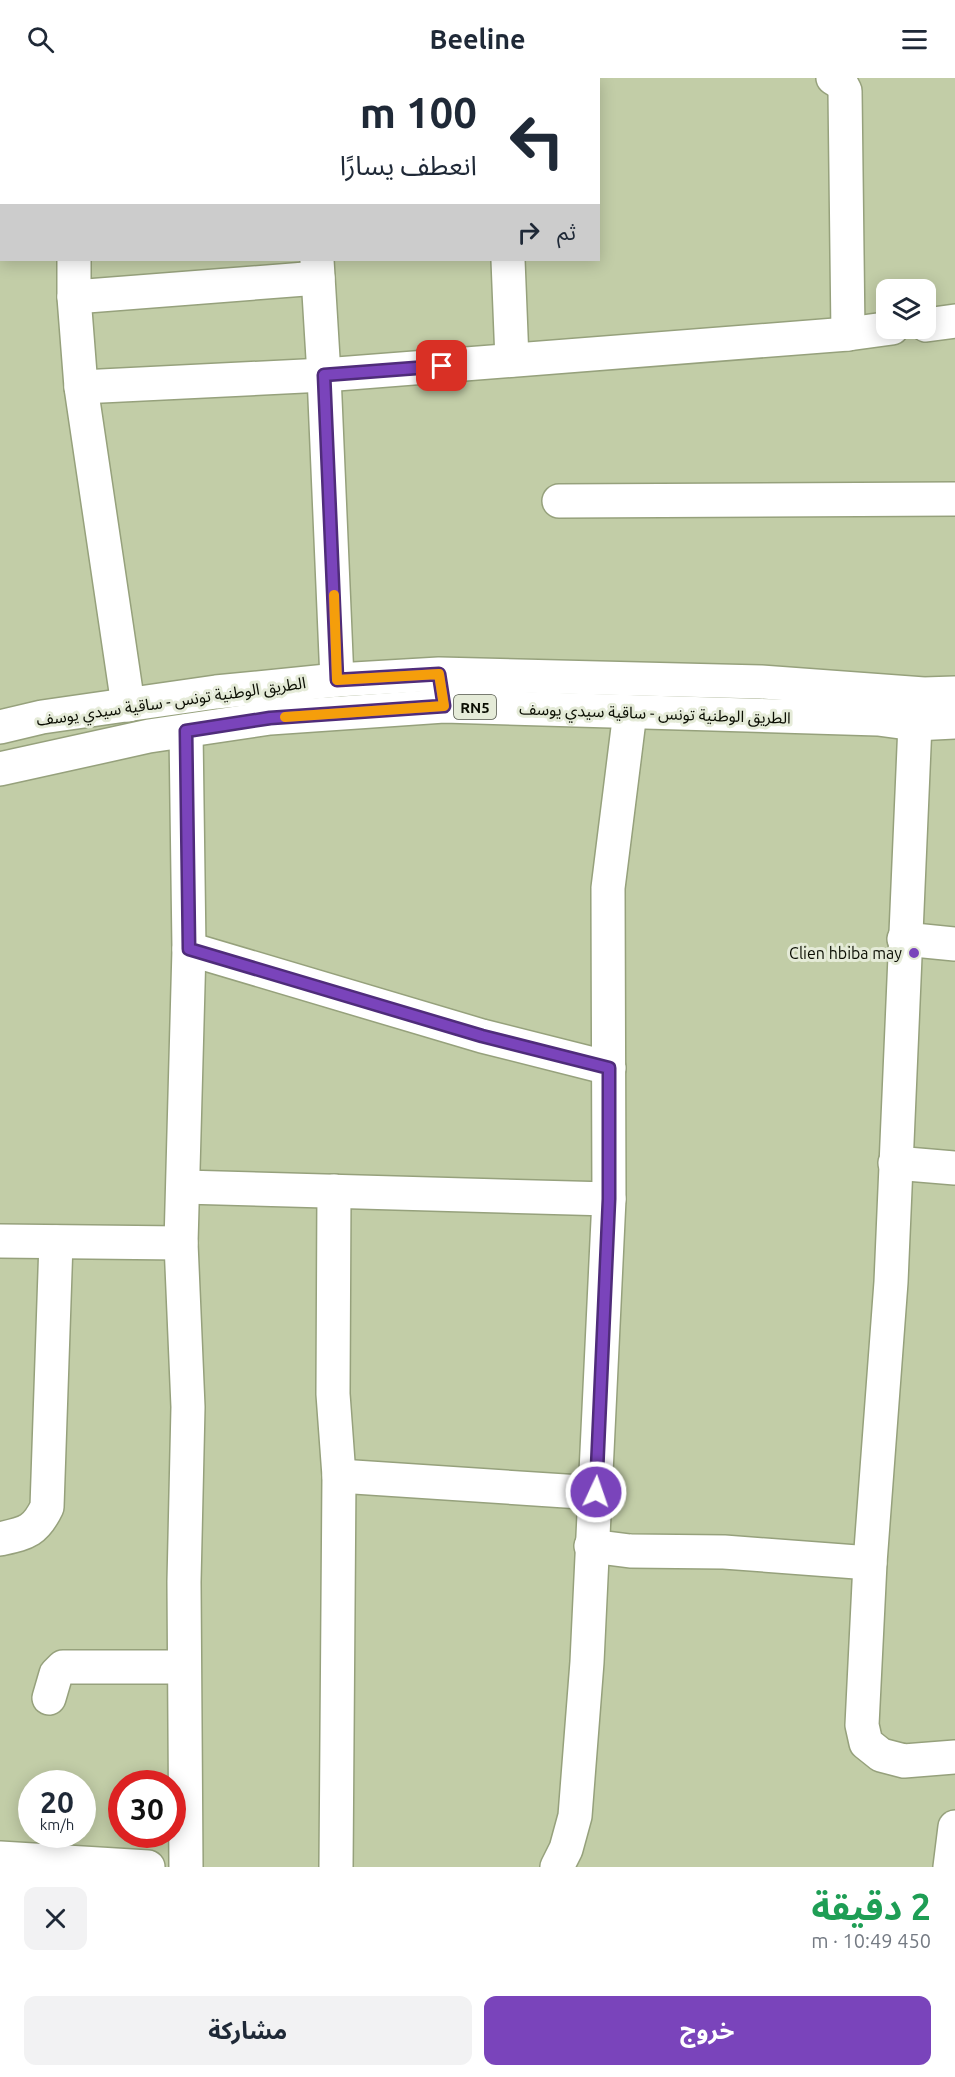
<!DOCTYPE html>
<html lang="ar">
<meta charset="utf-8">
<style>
body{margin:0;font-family:Ubuntu,"Noto Sans Arabic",sans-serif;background:#f2f2f3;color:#1f2937;direction:rtl;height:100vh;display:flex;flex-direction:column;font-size:22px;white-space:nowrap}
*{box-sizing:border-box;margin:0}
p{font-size:20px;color:#747a83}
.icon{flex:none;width:33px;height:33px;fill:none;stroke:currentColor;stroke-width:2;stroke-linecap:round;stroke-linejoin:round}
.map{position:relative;height:1789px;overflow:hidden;direction:ltr}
.sheet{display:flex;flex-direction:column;background:#fff;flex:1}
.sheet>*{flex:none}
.top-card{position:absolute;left:0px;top:0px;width:600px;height:183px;box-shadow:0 3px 15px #0003;direction:rtl;background:#fff;color:#1f2937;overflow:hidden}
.fabs{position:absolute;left:876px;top:201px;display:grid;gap:12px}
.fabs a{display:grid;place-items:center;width:60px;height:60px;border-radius:12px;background:#fff;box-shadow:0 3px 15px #0003;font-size:30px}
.speed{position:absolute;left:18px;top:1692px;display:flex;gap:12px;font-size:30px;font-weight:700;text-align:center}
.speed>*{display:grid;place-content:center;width:78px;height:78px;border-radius:50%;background:#fff;box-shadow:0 3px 15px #0003;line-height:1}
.speed small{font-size:15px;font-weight:400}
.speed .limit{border:9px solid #d22;background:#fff;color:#111}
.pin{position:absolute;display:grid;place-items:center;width:51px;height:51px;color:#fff;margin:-26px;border-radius:12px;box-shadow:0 3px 9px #0006}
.me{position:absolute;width:66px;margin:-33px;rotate:3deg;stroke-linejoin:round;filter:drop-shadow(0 0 4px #0008)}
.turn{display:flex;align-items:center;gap:21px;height:126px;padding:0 24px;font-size:27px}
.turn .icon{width:78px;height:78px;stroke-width:2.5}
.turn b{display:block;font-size:42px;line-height:51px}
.then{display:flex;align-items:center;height:57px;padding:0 24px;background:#0003;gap:12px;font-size:22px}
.round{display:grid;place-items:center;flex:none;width:63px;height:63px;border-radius:12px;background:#f2f2f3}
.headline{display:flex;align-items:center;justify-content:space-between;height:102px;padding:0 24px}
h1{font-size:36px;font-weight:700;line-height:45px;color:#1e9e55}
.cta{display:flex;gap:12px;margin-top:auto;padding:12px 24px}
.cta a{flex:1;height:69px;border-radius:12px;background:#7a44bb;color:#fff;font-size:24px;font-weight:700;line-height:69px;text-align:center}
.cta a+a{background:#f2f2f3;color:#1f2937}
header{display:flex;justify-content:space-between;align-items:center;height:78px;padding:0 24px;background:#fff;font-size:27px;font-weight:700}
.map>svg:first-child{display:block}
</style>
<header><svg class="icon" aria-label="menu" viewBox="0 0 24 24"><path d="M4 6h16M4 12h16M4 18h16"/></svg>Beeline<svg class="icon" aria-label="search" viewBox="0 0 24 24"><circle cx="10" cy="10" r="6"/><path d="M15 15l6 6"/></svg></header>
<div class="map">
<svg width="955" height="1789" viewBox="0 0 955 1789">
<rect width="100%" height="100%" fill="#c2cda7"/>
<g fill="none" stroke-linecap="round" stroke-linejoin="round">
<defs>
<g id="minor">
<polyline points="307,0 307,2"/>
<polyline points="502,0 502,2"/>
<polyline points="833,0 841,5 845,13 848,256"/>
<polyline points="75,2 75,0"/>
<polyline points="74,182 74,219 81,309 128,627"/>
<polyline points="317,182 324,297 337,602"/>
<polyline points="508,182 512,282"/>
<polyline points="74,219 318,200"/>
<polyline points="926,247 955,243"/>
<polyline points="81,309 324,297 848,256 892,250"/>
<polyline points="559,423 955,421"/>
<polyline points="915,646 891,1204 870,1485 862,1647 866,1665 881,1677 904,1683 955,1679"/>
<polyline points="904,861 955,866"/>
<polyline points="189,871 482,958 609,990"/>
<polyline points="895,1085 955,1090"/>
<polyline points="184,1109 609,1121"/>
<polyline points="334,1113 333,1316 339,1398 336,1789"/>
<polyline points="0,1163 181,1165"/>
<polyline points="339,1398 596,1415"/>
<path d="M0 1461C26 1455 35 1454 47 1429L56 1164"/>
<polyline points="591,1468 630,1473 724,1474 870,1485"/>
<polyline points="49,1620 56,1596 63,1589 184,1589"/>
<polyline points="0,1780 148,1789"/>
<polyline points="186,1789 184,1504 188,1329 181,1165 189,871 186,653"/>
<polyline points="557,1789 566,1771 575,1738 587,1584 609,1121 608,810 630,634"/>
<polyline points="950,1789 955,1749"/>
</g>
<g id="highway">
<polyline points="0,649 42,639 216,614 337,602 439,596 761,604 924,616 955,615"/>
<polyline points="0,691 149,658 270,640 444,628 878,641 915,646 955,644"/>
</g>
</defs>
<!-- minor casing -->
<use href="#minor" stroke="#96a17c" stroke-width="36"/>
<!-- highway casing -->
<use href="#highway" stroke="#96a17c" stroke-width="36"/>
<!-- minor -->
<use href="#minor" stroke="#fff" stroke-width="33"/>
<!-- highway -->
<use href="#highway" stroke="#fff" stroke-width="33"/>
</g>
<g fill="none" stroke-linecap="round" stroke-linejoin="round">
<defs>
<polyline id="route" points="442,288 324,297 337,602 439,596 444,628 270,640 186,653 189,871 482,958 609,990 609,1121 596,1414"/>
</defs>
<!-- route casing -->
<use href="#route" stroke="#4f2c7a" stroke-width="15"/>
<!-- route -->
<use href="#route" stroke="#7a44bb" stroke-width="10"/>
<!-- slow -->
<polyline stroke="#f59e0b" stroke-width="10" points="285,639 444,628 439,596 337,602 334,517"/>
</g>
<!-- markers -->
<circle fill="#7a44bb" stroke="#e5ebd8" stroke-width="2" cx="914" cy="875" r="6"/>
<g text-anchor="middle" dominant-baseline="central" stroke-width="6" stroke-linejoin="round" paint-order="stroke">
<!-- shield labels -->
<rect fill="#e5ebd8" stroke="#4c5043" stroke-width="1.5" x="454" y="617" width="42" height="24" rx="4.5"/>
<g font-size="15" font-weight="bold" fill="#0b0e03">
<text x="475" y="629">RN5</text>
</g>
<!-- street labels -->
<g font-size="16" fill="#0b0e03" stroke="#e5ebd8">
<text transform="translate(171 623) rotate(-8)">الطريق الوطنية تونس - ساقية سيدي يوسف</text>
<text transform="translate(655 635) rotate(2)">الطريق الوطنية تونس - ساقية سيدي يوسف</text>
</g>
<!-- poi labels -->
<g font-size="16" fill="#0b0e03" stroke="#e5ebd8" text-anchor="end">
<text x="902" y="875">Clien hbiba may</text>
</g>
</g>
</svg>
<div class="fabs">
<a><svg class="icon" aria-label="layers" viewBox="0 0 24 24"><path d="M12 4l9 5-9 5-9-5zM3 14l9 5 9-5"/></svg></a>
</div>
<div class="speed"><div>20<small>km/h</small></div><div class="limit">30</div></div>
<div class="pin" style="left:442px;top:288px;background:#d93025"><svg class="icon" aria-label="arrive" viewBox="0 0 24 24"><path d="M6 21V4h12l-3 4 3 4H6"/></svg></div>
<svg class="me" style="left:596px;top:1414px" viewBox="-20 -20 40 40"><circle r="17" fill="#7a44bb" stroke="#fff" stroke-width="3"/><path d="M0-11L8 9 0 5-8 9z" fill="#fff"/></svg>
<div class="top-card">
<div class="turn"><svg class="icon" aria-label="left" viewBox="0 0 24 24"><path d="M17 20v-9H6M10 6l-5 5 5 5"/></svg><div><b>100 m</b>انعطف يسارًا</div></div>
<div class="then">ثم<svg class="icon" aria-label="right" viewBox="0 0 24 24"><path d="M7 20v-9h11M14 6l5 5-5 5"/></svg></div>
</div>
</div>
<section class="sheet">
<div class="headline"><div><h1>2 دقيقة</h1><p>450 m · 10:49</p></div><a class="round"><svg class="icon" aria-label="close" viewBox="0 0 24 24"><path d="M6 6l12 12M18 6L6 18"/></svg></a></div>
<div class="cta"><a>خروج</a><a>مشاركة</a></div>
</section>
